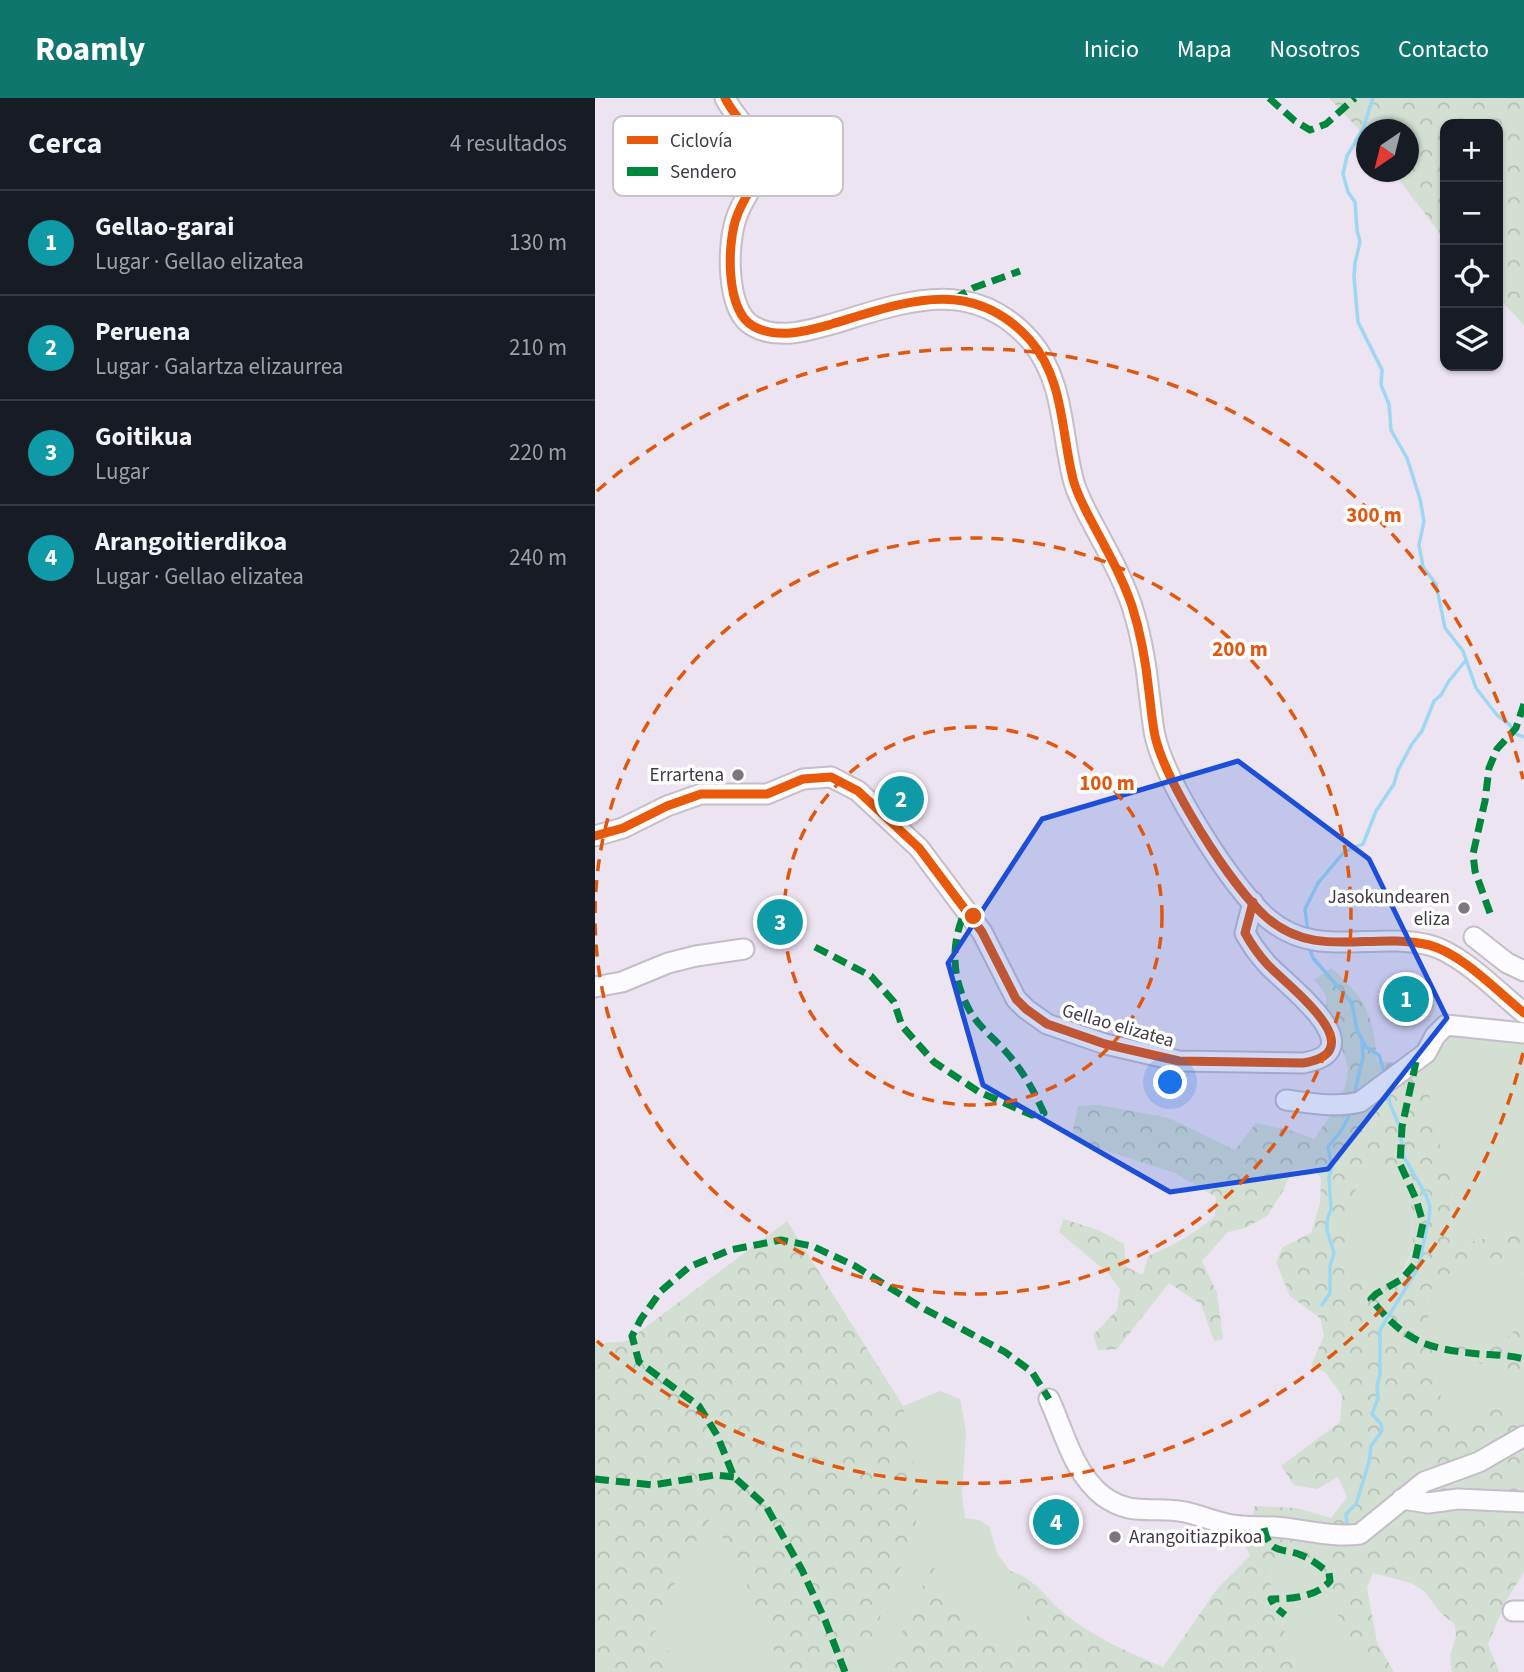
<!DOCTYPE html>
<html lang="es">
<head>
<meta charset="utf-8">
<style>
  body { margin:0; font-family:"Source Sans 3",sans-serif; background:#242831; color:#f1f3f6 }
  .controls { position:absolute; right:21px; top:21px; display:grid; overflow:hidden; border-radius:14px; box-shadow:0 2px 5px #0004 }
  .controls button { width:63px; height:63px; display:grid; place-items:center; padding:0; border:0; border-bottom:2px solid #363941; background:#171b24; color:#f1f3f6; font:35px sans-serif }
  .compass { position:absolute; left:761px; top:21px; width:63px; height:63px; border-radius:50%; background:#171b24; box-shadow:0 2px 5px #0004; rotate:215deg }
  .you { position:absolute; left:576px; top:985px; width:24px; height:24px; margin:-18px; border:5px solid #fff; border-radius:50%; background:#1a73e8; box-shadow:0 0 0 10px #1a73e833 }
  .badge { display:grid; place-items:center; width:46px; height:46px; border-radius:50%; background:#0f766e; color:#fff; font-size:23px; font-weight:700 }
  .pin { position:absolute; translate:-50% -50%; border:4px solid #fff; box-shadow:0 2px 7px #0006 }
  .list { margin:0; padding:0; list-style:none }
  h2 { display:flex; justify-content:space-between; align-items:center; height:91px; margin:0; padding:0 28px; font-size:30px }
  h2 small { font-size:23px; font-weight:400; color:#9ea1a6 }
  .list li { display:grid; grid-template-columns:46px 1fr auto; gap:21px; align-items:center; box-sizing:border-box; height:105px; padding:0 28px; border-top:2px solid #363941 }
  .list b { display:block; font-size:26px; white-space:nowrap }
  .list p { margin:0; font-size:23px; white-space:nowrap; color:#9ea1a6 }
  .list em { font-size:23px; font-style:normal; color:#9ea1a6 }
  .icon { flex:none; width:38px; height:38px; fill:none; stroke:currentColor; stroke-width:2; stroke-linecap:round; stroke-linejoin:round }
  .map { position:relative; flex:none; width:929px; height:1574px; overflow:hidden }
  header { display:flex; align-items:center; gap:42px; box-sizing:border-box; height:98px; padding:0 35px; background:#0f766e; color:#fff }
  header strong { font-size:33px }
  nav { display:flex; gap:38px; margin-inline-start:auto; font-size:24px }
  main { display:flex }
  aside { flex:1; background:#171b24 }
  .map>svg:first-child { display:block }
</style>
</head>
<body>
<header>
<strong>Roamly</strong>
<nav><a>Inicio</a><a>Mapa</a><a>Nosotros</a><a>Contacto</a></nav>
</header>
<main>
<aside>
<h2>Cerca<small>4 resultados</small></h2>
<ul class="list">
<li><span class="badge" style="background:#0f9aa8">1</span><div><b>Gellao-garai</b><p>Lugar · Gellao elizatea</p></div><em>130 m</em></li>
<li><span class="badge" style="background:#0f9aa8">2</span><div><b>Peruena</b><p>Lugar · Galartza elizaurrea</p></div><em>210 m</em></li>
<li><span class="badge" style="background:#0f9aa8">3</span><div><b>Goitikua</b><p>Lugar</p></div><em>220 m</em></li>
<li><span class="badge" style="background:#0f9aa8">4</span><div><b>Arangoitierdikoa</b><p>Lugar · Gellao elizatea</p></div><em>240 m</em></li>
</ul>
</aside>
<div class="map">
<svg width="929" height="1574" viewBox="0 0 929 1574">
  <defs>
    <pattern id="forest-crowns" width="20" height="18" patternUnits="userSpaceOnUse" patternTransform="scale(1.75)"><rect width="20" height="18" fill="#d3dfd2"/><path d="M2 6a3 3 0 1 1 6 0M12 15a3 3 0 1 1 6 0" fill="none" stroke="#b6c0b6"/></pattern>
  </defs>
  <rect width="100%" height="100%" fill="#ece4f1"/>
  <g fill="#d3dfd2">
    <path d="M843 931 929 943V1136C903 1135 880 1141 856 1150L857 1076 843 1042 844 1023 822 966Z"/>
    <polygon points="777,1075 794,1076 810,1092 817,1111 818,1151 802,1186 778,1186 750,1177 748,1167 762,1085"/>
    <polygon points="897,1160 926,1165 929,1177 929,1223 912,1240 893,1243 843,1242 834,1228 832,1195 851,1177"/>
    <polygon points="858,1253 886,1266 929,1274 929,1320 913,1308 891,1312 876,1329 858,1327 844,1294 839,1265"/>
    <polygon points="345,1293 365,1301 371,1334 367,1396 370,1420 384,1422 394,1428 402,1455 415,1473 418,1495 432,1518 410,1550 389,1544 337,1468 289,1574 263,1574 320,1434 324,1400 308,1308"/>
    <polygon points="116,1420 142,1464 188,1574 90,1574 60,1535 91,1458"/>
    <polygon points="706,1456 734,1476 743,1519 773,1574 702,1574 676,1489 675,1461"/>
  </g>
  <g fill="url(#forest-crowns)" fill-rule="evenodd">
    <polygon points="734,0 929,0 929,227 903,199 903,26 850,26 850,142 798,74 814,74 814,32 772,32 771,39"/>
    <path d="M736 870C772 901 778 916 782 963L822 966 844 1023 843 1042 857 1076 856 1149 910 1135 929 1136V1177L926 1165 897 1160 851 1177 832 1195 834 1228 843 1242 893 1243 912 1240 929 1223V1274L886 1266 858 1253 839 1265 844 1294 858 1327 876 1329 891 1312 913 1308 929 1320V1474L911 1503 893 1546 904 1574H857L855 1558 861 1538 860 1527 845 1514 829 1493 816 1485 778 1475 772 1490 782 1544 799 1574H773L743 1519 734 1476 706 1456 675 1462 676 1489 702 1574H289L337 1467 389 1544 410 1550 432 1518 418 1495 415 1473C440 1480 451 1501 471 1517 500 1540 535 1555 568 1569L622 1491 655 1458 649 1445 660 1408 702 1410 736 1420 752 1399 743 1379 722 1391 699 1387 686 1368 745 1324 747 1297 730 1274 716 1268 729 1238 725 1220 695 1198 681 1164 688 1149 716 1135 725 1105 726 1081 719 1070 697 1072 688 1093 672 1118 650 1130 633 1134 607 1163 622 1195 628 1241 619 1243 606 1206 574 1185 522 1251 503 1252 498 1237 522 1212 525 1191 513 1175 464 1134 469 1121 503 1132 529 1146 531 1169 548 1177 553 1158C579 1147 599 1136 620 1118L621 1099 580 1075 496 1048 477 1036 483 1008 504 1007 574 1020 640 1052 661 1025 698 1033 719 1041C733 1021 752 998 753 972 753 958 736 929 729 916 735 899 730 895 719 882ZM777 1075 794 1076 810 1092 817 1111 818 1151 809 1175 801 1186H778L750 1177 748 1167 762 1085Z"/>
    <polygon points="192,1123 308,1308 317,1353 324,1400 320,1434 263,1574 188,1574 142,1464 116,1420 91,1458 60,1535 90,1574 0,1574 0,1246 32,1243"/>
  </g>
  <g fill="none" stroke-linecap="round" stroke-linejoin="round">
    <g stroke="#9ed7f1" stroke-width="3.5">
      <polyline points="778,0 768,31 752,58 748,76 753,94 760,104 762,132 765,144 760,165 759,179 763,224 787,272 786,287 794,306 796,332 812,360 825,401 829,423 824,447 828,469 841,486 850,530 868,553 881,590 902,617 915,627 921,636 929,639"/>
      <polyline points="713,835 710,811 723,785 749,754 768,746 781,713 799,686 803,672 817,646 827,633 839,603 846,597 854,583 871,562"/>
      <polyline points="714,849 718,860 757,905 762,932 771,949 784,957 790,977"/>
      <polyline points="759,997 768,959 767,943"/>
      <polyline points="727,1207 735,1195 735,1168 739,1155 732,1132 732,1123 736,1111 734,1079 737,1070 733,1049 746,1033 756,1014"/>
      <polyline points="752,1427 751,1416 761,1406 774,1364 776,1348 787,1333 786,1326 777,1316 783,1300 782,1288 785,1276 785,1232 823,1170 834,1120 835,1109 831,1097 809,1059 804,1027 795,1006 793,992"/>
    </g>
    <defs>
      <g id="minor">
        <path d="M130 0C140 21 164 38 164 64 164 83 148 100 142 118 132 143 130 213 158 228 182 242 212 233 237 226 307 205 376 176 435 242 469 281 466 333 478 381 482 397 491 413 499 428 513 454 527 479 537 508 546 536 551 565 554 594 556 608 557 624 560 638 571 685 635 787 671 819 721 863 775 833 834 847 866 855 903 894 929 915"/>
        <path d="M0 738 28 730 72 708 106 696H172L208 681 236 679 263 693 324 750 387 834 421 901 431 911 452 926 510 946 584 963 708 965C782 953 691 887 672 866 663 856 656 846 650 835L658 804"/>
        <polyline points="879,839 912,865 929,873"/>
        <polyline points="0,889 27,884 73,865 101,858 149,851"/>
        <path d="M691 1002C715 1005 741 1010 765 1004L831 955 840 938 851 927 929 935"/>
        <path d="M454 1301C469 1333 478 1375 508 1398 538 1420 559 1407 590 1414 604 1417 618 1423 632 1426 651 1430 661 1428 679 1429 708 1431 737 1440 765 1436L829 1384 884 1364 929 1338"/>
        <polyline points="807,1401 833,1405 863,1401 929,1404"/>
        <polyline points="918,1513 929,1513"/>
      </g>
    </defs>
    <use href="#minor" stroke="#c4bec8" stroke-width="23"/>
    <use href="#minor" stroke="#fcfbfd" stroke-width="19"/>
    <g stroke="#00873e" stroke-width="7" stroke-dasharray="14 7" stroke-linecap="butt">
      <polyline points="674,0 700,23 715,32 731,26 760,0"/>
      <polyline points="359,201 378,190 425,173"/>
      <polyline points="895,815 880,773 878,756 890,703 894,670 902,651 921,630 929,606"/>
      <path d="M220 849 276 878 299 904 307 928 339 964 384 994 437 1017 449 1015C439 993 428 973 412 955 401 942 385 930 376 915 356 881 355 846 371 811"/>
      <path d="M821 964 807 1029 805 1066 821 1101 828 1125 819 1167 807 1181 781 1196 776 1201C810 1244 832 1251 885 1256 900 1257 915 1257 929 1261"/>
      <polyline points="0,1381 58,1387 120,1377 139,1379"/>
      <path d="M669 1430C675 1458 687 1449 706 1457 716 1461 725 1468 734 1475L735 1483C722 1499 696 1501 676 1501L680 1509 690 1517"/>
      <polyline points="250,1574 230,1522 207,1472 171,1408 139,1379 122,1337 104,1308 44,1264 37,1238 46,1221 66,1193 94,1169 135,1152 186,1142 217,1148 260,1168 324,1208 410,1254 437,1274 454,1301"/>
    </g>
    <defs>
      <g id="cycleway">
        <path d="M130 0C140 21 164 38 164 64 164 83 148 100 142 118 132 143 130 213 158 228 182 242 212 233 237 226 307 205 376 176 435 242 469 281 466 333 478 381 482 397 491 413 499 428 513 454 527 479 537 508 546 536 551 565 554 594 556 608 557 624 560 638 571 685 635 787 671 819 721 863 775 833 834 847 866 855 903 894 929 915"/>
        <path d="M0 738 28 730 72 708 106 696H172L208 681 236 679 263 693 324 750 387 834 421 901 431 911 452 926 510 946 584 963 708 965C782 953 691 887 672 866 663 856 656 846 650 835L658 804"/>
      </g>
    </defs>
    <use href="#cycleway" stroke="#fff" stroke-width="13"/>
    <use href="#cycleway" stroke="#e8590c" stroke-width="9"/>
  </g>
  <path fill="#1d4ed8" fill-opacity="0.2" stroke="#1d4ed8" stroke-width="5" stroke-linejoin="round" d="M643 663 774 761 852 920 733 1071 575 1094 388 987 353 865 447 721Z"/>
  <g fill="none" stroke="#e0570f" stroke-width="3.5" stroke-dasharray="12 9">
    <circle cx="378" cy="818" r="189"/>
    <path d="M0 815A378 378 0 1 1 0 821"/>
    <path d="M928 955A567 567 0 0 1 2 1243M2 393A567 567 0 0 1 928 681"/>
  </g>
  <g fill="#7c7681" stroke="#fff" stroke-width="2.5">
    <circle cx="143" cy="677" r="7"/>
    <circle cx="869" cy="810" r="7"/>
    <circle cx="520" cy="1439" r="7"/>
  </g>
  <g text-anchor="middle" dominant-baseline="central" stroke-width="7" stroke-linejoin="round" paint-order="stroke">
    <g font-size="19" fill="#403a44" stroke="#fff" text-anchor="end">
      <text x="129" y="677">Errartena</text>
      <text x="855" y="799">Jasokundearen<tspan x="855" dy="22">eliza</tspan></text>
      <text x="534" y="1439" text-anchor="start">Arangoitiazpikoa</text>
    </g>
    <g font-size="19" fill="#403a44" stroke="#fff">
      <text transform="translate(523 928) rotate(16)">Gellao elizatea</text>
    </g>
  </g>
  <rect x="18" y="18" width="230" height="80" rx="10" fill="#fff" stroke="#c6c4c7" stroke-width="2"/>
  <rect x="32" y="38" width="31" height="8" fill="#e8590c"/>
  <rect x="32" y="69" width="31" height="9" fill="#00873e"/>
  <g font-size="19" fill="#403a44">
    <text x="75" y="49">Ciclovía</text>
    <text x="75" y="80">Sendero</text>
  </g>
  <circle cx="378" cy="818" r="10" fill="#e0570f" stroke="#fff" stroke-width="3.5"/>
  <g font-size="21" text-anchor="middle" font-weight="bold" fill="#e0570f" stroke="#fff" stroke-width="7" stroke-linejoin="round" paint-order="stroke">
    <text x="779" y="424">300 m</text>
    <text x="645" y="558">200 m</text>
    <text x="512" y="692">100 m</text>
  </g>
</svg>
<div class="controls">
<button>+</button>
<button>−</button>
<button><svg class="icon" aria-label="locate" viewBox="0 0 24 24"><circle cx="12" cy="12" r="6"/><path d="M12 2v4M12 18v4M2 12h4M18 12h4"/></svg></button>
<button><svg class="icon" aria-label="layers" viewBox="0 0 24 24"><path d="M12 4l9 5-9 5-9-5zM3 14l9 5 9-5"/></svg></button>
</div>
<svg class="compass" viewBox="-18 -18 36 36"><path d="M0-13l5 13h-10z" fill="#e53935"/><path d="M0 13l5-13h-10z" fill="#9ea1a6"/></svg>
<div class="you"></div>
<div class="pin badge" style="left:811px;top:901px;background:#0f9aa8">1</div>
<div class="pin badge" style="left:306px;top:701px;background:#0f9aa8">2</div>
<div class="pin badge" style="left:185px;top:824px;background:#0f9aa8">3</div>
<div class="pin badge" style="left:461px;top:1424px;background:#0f9aa8">4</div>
</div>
</main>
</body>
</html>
